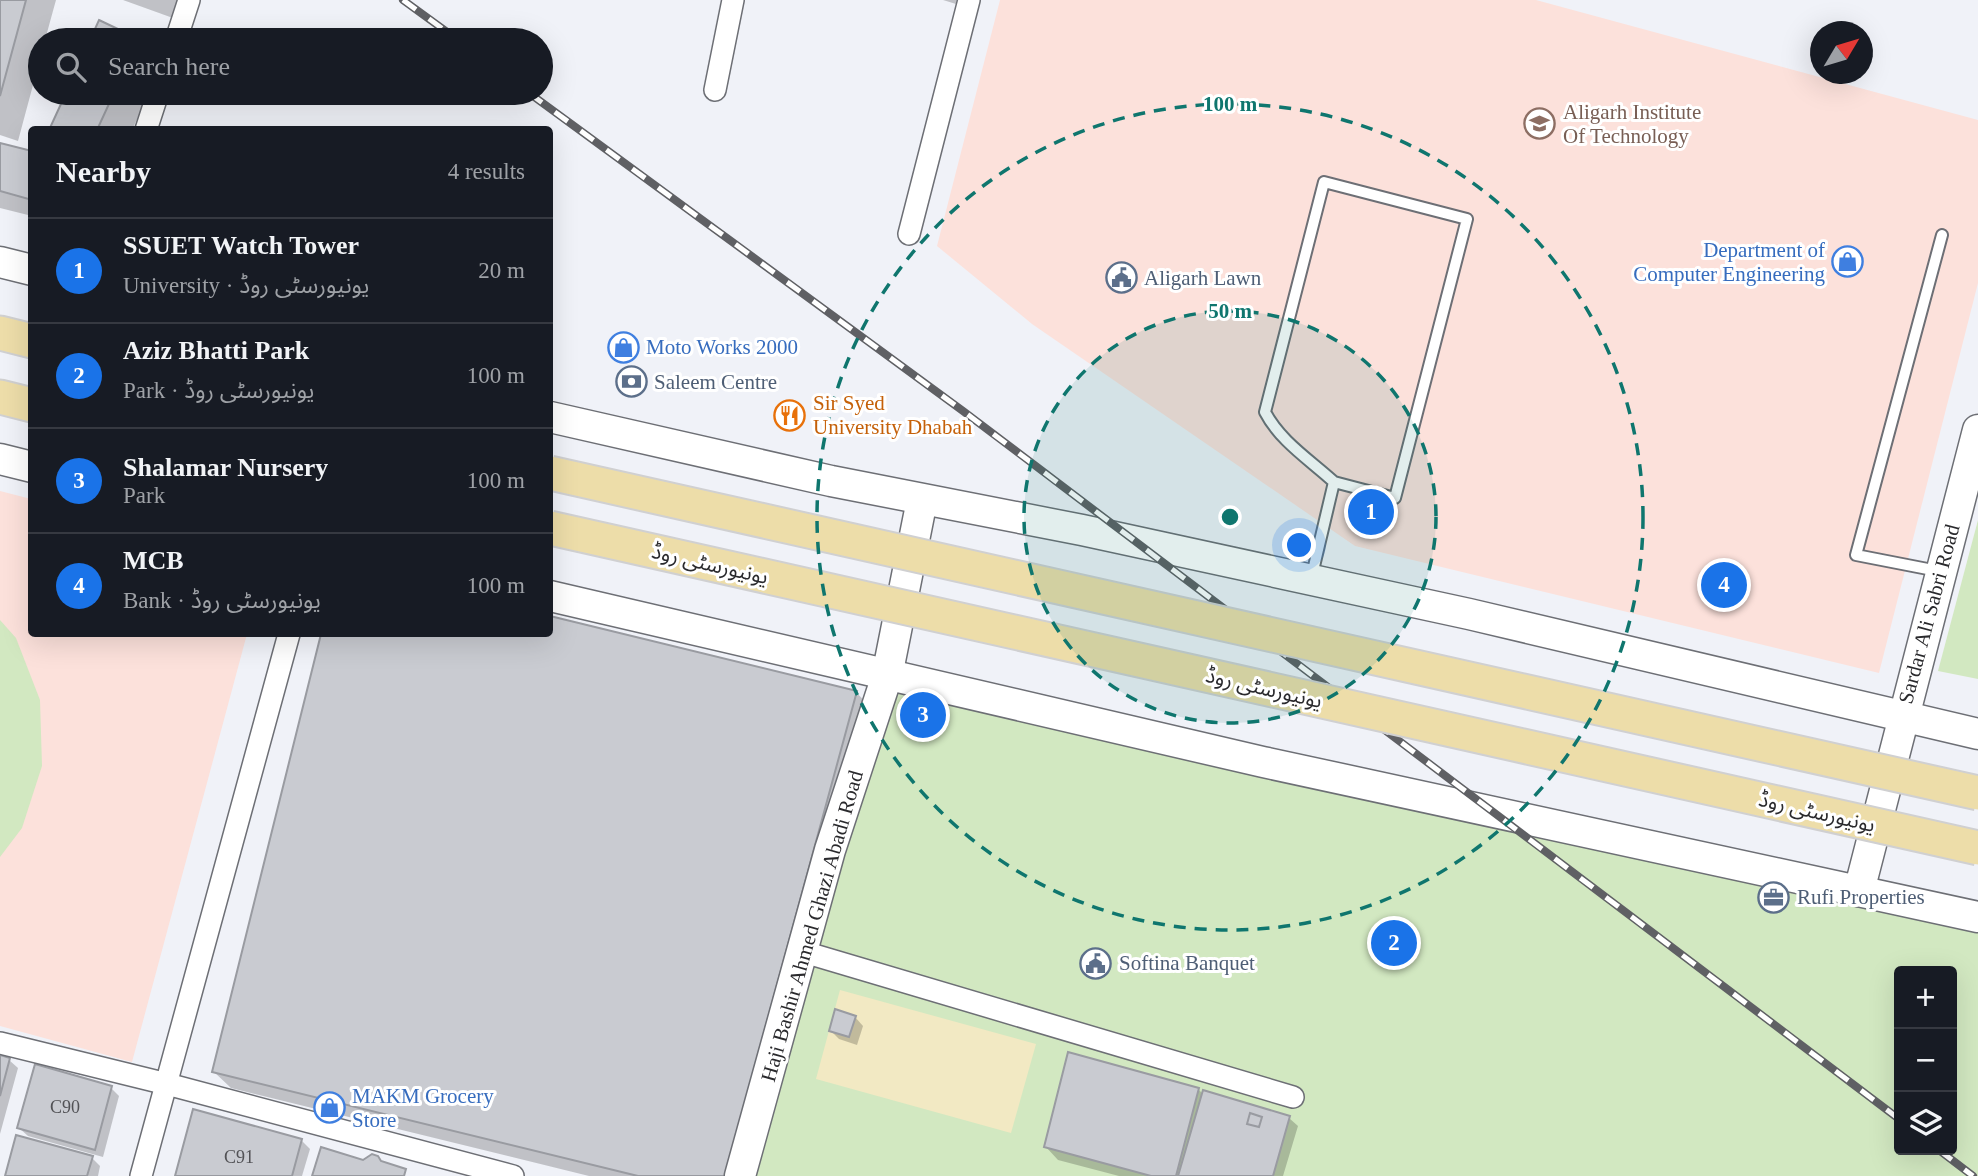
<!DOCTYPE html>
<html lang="en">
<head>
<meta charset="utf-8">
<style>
  body { margin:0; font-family:"Times New Roman","Noto Sans Arabic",serif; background:#242831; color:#f1f3f6 }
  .controls { position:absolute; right:21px; bottom:21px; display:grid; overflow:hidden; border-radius:7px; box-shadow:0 7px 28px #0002 }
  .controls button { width:63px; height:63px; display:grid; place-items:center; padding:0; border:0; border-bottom:2px solid #363941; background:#171b24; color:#f1f3f6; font:35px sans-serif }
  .compass { position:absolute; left:1810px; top:21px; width:63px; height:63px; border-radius:50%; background:#171b24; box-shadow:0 7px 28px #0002; rotate:52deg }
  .you { position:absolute; left:1300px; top:546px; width:24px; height:24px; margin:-18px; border:5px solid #fff; border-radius:50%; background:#1a73e8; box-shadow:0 0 0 10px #1a73e833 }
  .badge { display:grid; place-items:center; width:46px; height:46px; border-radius:50%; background:#1a73e8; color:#fff; font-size:23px; font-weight:700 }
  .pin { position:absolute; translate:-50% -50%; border:4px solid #fff; box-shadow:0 2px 7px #0006 }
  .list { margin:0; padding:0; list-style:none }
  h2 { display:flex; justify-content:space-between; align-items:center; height:91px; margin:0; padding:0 28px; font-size:30px }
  h2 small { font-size:23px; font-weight:400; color:#9ea1a6 }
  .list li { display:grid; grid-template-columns:46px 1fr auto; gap:21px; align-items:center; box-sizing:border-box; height:105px; padding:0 28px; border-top:2px solid #363941 }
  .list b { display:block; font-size:26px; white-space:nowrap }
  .list p { margin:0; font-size:23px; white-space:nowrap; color:#9ea1a6 }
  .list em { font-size:23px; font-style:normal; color:#9ea1a6 }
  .icon { flex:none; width:38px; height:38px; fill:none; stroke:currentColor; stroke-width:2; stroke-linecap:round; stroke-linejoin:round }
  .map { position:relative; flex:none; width:1978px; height:1176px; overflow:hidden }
  .search { position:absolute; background:#171b24; box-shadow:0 7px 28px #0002; left:28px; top:28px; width:525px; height:77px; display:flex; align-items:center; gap:18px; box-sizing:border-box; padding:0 24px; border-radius:38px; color:#9ea1a6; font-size:26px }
  .panel { position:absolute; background:#171b24; box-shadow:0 7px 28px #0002; left:28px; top:126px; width:525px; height:511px; border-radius:7px }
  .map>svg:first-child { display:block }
</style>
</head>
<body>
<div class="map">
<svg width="1978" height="1176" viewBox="0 0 1978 1176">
  <rect width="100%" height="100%" fill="#f0f2f8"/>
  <g fill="#fce1db">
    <polygon points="1000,0 1536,0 1978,120 1978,283 1879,673 1355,546 1032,324 937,246"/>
    <polygon points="0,491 31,499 32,634 247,634 132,1062 0,1026"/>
  </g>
  <g fill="#d2e8c1" fill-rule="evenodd">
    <polygon points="1978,520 1978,679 1938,671"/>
    <polygon points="0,620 16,638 40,700 42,766 22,828 0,857"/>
    <path d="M883 676 1978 916V1176H745ZM1899 971H1952V1150H1899Z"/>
  </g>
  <polygon fill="#f2e9c3" points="840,990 1036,1044 1011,1133 816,1079"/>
  <g fill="#0003">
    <polygon points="0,0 56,0 45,40 40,40 40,59 18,141 0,135"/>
    <polygon points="123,0 191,0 184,22"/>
    <polygon points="943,0 957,0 956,4"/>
    <polygon points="68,93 149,93 132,130 51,130"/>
    <polygon points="0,144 32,153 32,216 0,208"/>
    <polygon points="550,617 856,692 873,710 746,1176 589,1176 231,1088 213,1071 323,634 550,634"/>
    <polygon points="855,1017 863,1026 857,1045 839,1039 831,1031"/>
    <polygon points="0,1057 9,1060 18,1068 0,1134"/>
    <polygon points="111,1088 119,1096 103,1157 28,1136 19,1128"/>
    <polygon points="1198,1089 1204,1095 1289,1118 1298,1126 1283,1176 1119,1176 1058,1160 1046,1147"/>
    <polygon points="301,1140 310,1149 302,1176 177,1176"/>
    <polygon points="92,1158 100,1166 98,1176 7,1176"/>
  </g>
  <g fill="#c9cbd1" stroke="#999ba1" stroke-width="2">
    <polygon points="0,0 26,0 0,96"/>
    <polygon points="99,20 139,39 138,40 90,40"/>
    <polygon points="66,93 114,93 97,130 49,130"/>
    <polygon points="0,143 32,151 32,200 0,191"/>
    <polygon points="550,616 857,691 725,1176 638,1176 212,1072 321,634 550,634"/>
    <polygon points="835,1009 856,1016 849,1037 829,1031"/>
    <polygon points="1068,1052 1199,1088 1176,1176 1151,1176 1044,1147"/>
    <polygon points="0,1055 10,1058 0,1096"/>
    <polygon points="35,1064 112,1086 95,1150 17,1128"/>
    <polygon points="1203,1090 1290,1116 1273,1176 1178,1176"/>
    <polygon points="193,1109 302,1139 292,1176 175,1176"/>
    <polygon points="1250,1113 1262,1117 1259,1127 1247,1124"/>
    <polygon points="16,1135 93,1156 87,1176 5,1176"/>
    <polygon points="321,1147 363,1160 372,1154 378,1156 381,1161 406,1169 404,1176 312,1176"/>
  </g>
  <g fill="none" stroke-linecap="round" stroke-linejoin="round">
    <defs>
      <g id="lane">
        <polyline points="1938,571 1856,555 1942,235"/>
        <path d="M1311 579 1334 482C1310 460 1280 441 1265 412L1324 182 1467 219 1395 498 1334 482"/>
      </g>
      <g id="street">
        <polyline points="176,40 189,0"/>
        <polyline points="715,90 733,0"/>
        <polyline points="146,130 158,93"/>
        <polyline points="909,234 969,0"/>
        <polyline points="804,952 1293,1097"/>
        <polyline points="0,1043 167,1084 513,1176"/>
        <polyline points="141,1176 289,634"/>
      </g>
      <g id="secondary">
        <polyline points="0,262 32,270"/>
        <polyline points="550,417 831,481 1082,530 1469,614 1978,734"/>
        <polyline points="0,459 32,467"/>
        <polyline points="550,596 1263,762 1978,917"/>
        <polyline points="1859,891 1978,430"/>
        <polyline points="740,1176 830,850 887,676 922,500"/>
      </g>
      <g id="primary">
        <polyline points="0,333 32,341"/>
        <polyline points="0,397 32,405"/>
      </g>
    </defs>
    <use href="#lane" stroke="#6d6f75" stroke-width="14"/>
    <use href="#street" stroke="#6d6f75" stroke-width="24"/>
    <use href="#secondary" stroke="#6d6f75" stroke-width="33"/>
    <use href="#primary" stroke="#d0d0d1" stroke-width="37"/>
    <use href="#lane" stroke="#fff" stroke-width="10"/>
    <use href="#street" stroke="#fff" stroke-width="21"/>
    <use href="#secondary" stroke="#fff" stroke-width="30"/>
    <use href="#primary" stroke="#eddda9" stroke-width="33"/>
    <defs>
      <g id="rail">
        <polyline points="403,0 458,40"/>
        <polyline points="529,93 963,411 1899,1119"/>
        <polyline points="1939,1150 1973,1176"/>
      </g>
    </defs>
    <use href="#rail" stroke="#5f6064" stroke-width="8"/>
    <use href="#rail" stroke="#fff" stroke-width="5" stroke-dasharray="16" stroke-linecap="butt"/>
    <defs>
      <g id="primary-bridge">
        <polyline points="550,473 1978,793"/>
        <polyline points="550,528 1978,848"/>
      </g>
    </defs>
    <use href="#primary-bridge" stroke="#d0d0d1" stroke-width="37" stroke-linecap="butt"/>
    <use href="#primary-bridge" stroke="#eddda9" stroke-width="33"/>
  </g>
  <circle cx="1230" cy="517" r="206" fill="#0f766e" fill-opacity=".12"/>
  <g fill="none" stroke="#0f766e" stroke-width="3.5" stroke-dasharray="12 9">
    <circle cx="1230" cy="517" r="206"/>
    <circle cx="1230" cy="517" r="413"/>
  </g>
  <defs>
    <symbol id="university-ring" viewBox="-11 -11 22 22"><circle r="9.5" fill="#fff" stroke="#8d6e63" stroke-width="1.5"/><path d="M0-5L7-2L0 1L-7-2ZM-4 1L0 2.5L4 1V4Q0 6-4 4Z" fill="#8d6e63"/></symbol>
    <symbol id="shop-ring" viewBox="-11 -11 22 22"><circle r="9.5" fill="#fff" stroke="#3f7fe0" stroke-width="1.5"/><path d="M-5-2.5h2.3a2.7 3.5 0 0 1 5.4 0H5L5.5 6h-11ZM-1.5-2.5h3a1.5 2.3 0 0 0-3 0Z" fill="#3f7fe0"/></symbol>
    <symbol id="civic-ring" viewBox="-11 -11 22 22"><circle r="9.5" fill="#fff" stroke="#5c6f8a" stroke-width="1.5"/><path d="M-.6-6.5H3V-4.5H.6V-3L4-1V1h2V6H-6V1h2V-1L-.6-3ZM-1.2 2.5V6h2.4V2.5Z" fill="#5c6f8a"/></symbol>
    <symbol id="bank-ring" viewBox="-11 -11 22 22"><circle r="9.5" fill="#fff" stroke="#5c6f8a" stroke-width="1.5"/><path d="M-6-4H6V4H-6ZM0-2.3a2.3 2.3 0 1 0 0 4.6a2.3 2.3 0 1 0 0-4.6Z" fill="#5c6f8a"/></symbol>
    <symbol id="restaurant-ring" viewBox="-11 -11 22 22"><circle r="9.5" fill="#fff" stroke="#e8710a" stroke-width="1.5"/><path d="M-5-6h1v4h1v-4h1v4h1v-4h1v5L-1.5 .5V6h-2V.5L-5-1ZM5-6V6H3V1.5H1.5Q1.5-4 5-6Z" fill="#e8710a"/></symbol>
    <symbol id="office-ring" viewBox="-11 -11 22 22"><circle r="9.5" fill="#fff" stroke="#5c6f8a" stroke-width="1.5"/><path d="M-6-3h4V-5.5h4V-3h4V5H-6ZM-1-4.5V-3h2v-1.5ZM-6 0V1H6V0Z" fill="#5c6f8a"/></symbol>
  </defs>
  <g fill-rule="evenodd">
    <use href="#university-ring" x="1522" y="106" width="35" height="35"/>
    <use href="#shop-ring" x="1830" y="244" width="35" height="35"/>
    <use href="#civic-ring" x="1104" y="260" width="35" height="35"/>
    <use href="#shop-ring" x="606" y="330" width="35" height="35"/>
    <use href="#bank-ring" x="614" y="364" width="35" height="35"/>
    <use href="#restaurant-ring" x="772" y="398" width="35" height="35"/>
    <use href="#office-ring" x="1756" y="880" width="35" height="35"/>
    <use href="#civic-ring" x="1078" y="946" width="35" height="35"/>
    <use href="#shop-ring" x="312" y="1090" width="35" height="35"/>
  </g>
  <g text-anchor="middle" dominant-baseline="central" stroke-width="6" stroke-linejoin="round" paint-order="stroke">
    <g font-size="18" fill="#525256">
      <text x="65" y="1107">C90</text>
      <text x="239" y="1157">C91</text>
    </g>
    <g font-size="21" fill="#785e54" stroke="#fff" text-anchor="start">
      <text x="1563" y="112">Aligarh Institute<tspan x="1563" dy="24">Of Technology</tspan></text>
    </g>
    <g font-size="21" fill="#366cbe" stroke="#fff" text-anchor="start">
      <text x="1825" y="250" text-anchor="end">Department of<tspan x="1825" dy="24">Computer Engineering</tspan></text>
      <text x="646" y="347">Moto Works 2000</text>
      <text x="352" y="1096">MAKM Grocery<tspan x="352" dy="24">Store</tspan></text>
    </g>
    <g font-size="21" fill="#4e5e75" stroke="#fff" text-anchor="start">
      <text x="1144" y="278">Aligarh Lawn</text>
      <text x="654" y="382">Saleem Centre</text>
      <text x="1797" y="897">Rufi Properties</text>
      <text x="1119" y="963">Softina Banquet</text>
    </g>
    <g font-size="21" fill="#c56008" stroke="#fff" text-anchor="start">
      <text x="813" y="403">Sir Syed<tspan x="813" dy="24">University Dhabah</tspan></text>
    </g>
    <g font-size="21" fill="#2a2a2d" stroke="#fff">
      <text transform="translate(710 564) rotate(13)">یونیورسٹی روڈ</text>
      <text transform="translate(1929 614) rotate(-75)">Sardar Ali Sabri Road</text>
      <text transform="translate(1264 688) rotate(13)">یونیورسٹی روڈ</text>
      <text transform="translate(1817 812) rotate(13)">یونیورسٹی روڈ</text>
      <text transform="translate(812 926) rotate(-74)">Haji Bashir Ahmed Ghazi Abadi Road</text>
    </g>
  </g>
  <circle cx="1230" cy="517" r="10" fill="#0f766e" stroke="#fff" stroke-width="3.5"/>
  <g font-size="21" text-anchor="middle" font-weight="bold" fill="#0f766e" stroke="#fff" stroke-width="6" stroke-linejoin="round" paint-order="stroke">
    <text x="1230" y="111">100 m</text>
    <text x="1230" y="318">50 m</text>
  </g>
</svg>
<div class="controls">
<button>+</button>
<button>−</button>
<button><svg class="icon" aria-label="layers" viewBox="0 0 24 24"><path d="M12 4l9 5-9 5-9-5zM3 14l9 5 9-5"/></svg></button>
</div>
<svg class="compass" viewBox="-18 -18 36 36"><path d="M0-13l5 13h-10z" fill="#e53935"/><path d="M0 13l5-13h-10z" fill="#9ea1a6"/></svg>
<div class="you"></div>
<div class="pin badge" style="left:1371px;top:512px">1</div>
<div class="pin badge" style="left:1394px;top:943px">2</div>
<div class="pin badge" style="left:923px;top:715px">3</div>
<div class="pin badge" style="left:1724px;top:585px">4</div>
<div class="search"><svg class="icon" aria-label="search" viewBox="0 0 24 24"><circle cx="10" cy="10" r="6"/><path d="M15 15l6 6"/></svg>Search here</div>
<section class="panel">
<h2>Nearby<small>4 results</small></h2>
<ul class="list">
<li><span class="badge">1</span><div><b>SSUET Watch Tower</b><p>University · یونیورسٹی روڈ</p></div><em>20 m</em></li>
<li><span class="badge">2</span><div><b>Aziz Bhatti Park</b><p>Park · یونیورسٹی روڈ</p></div><em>100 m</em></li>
<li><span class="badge">3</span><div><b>Shalamar Nursery</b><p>Park</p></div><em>100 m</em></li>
<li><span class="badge">4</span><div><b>MCB</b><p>Bank · یونیورسٹی روڈ</p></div><em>100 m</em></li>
</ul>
</section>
</div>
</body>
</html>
